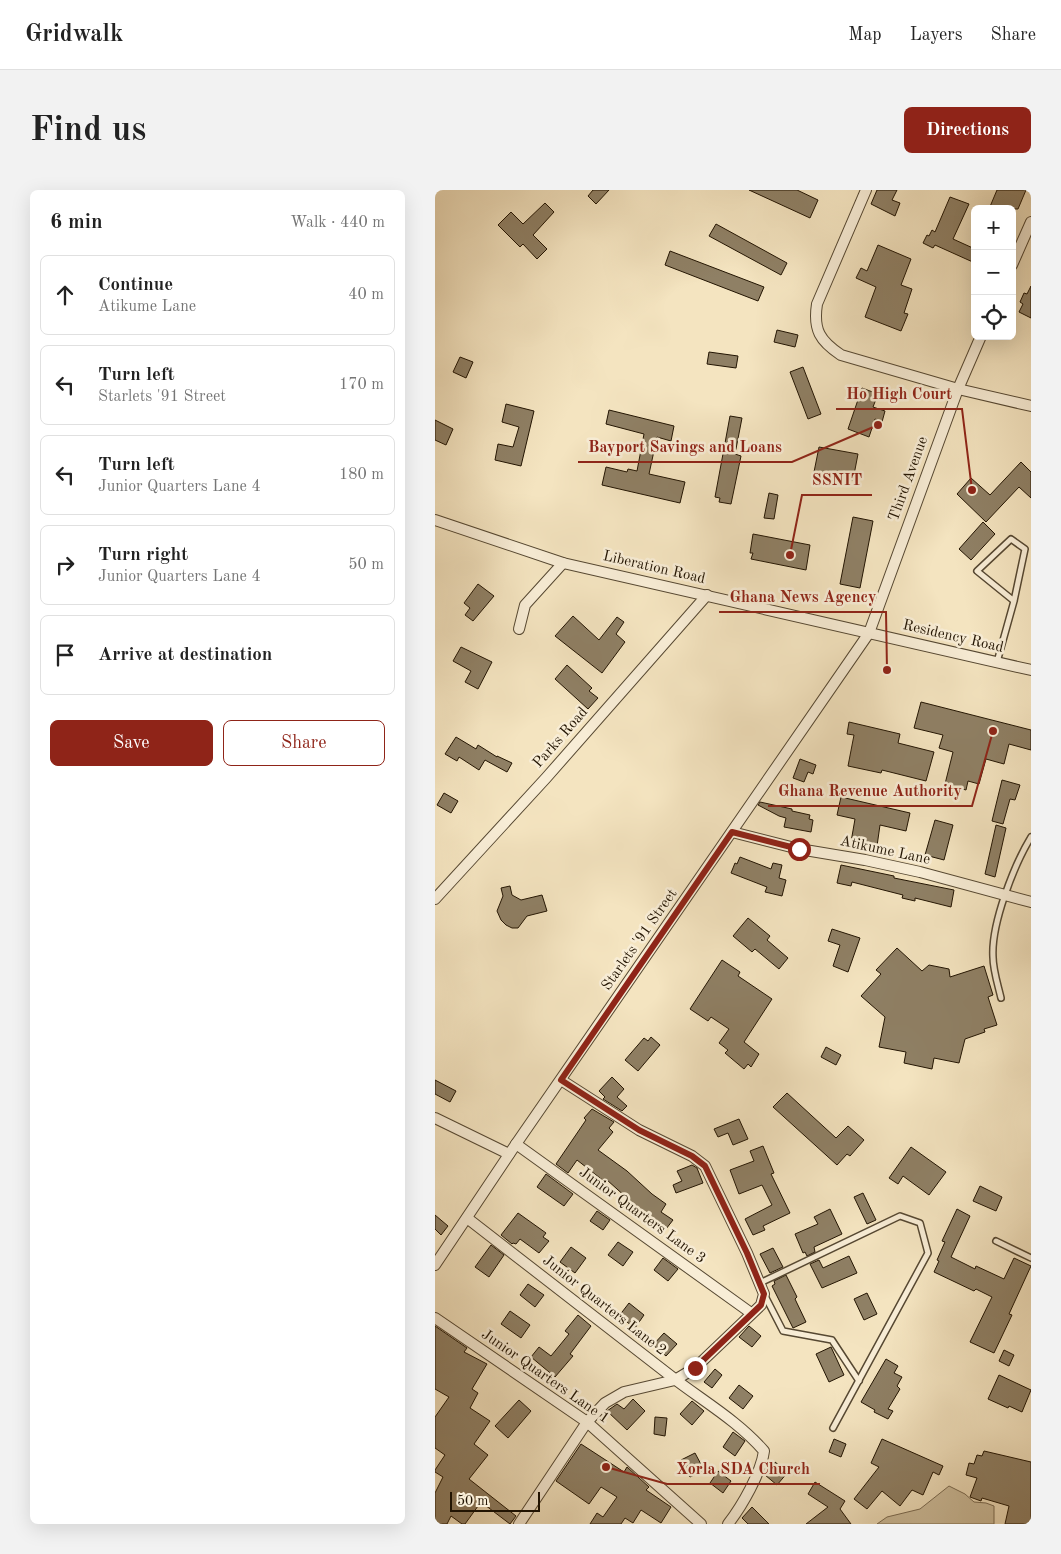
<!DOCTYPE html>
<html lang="en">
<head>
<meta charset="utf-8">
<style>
  body { margin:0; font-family:"Old Standard TT",serif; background:#f2f2f2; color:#222 }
  .controls { position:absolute; right:15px; top:15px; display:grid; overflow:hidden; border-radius:8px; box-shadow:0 5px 20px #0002 }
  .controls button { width:45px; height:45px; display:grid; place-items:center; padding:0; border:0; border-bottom:1px solid #e0e0e0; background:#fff; color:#222; font:25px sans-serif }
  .scale { position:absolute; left:15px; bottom:12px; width:90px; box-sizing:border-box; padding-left:5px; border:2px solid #221402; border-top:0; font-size:14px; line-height:18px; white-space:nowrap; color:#221402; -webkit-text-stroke:4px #f8edd6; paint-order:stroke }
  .stop { position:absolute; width:15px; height:15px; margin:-11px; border:4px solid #8f2418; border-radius:50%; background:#fff }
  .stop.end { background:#8f2418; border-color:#fff; box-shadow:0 1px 5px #0008 }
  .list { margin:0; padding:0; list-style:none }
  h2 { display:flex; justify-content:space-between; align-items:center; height:65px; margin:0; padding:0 20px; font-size:21px }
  h2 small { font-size:16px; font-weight:400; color:#767676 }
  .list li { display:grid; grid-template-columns:32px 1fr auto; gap:15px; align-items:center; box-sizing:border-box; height:80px; margin:0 10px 10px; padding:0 10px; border:1px solid #e0e0e0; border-radius:8px }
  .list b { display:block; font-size:19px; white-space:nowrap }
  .list p { margin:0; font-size:16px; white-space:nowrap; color:#767676 }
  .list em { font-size:16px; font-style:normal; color:#767676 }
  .actions { display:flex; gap:10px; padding:15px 20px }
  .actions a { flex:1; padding:11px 0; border:1px solid #8f2418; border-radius:8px; text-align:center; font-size:18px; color:#8f2418 }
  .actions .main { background:#8f2418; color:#fff }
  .icon { flex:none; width:28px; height:28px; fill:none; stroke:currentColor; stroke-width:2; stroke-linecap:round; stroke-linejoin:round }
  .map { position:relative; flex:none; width:596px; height:1334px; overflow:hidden; border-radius:8px }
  header { display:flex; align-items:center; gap:30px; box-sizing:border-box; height:70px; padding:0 25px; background:#fff; border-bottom:1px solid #e0e0e0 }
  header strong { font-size:24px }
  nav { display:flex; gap:28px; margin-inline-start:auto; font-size:18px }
  .intro { display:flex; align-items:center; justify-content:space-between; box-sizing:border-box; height:120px; padding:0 30px }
  h1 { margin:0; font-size:35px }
  .button { padding:12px 22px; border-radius:8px; background:#8f2418; color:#fff; font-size:18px; font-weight:700 }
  main { display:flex; gap:30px; padding:0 30px }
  aside { flex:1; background:#fff; border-radius:8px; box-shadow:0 5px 20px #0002 }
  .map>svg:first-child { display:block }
</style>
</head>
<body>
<header>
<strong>Gridwalk</strong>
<nav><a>Map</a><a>Layers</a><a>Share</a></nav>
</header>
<div class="intro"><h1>Find us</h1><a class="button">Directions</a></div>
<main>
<aside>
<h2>6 min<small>Walk · 440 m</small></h2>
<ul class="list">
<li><svg class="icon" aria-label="ahead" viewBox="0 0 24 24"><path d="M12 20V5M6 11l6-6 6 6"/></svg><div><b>Continue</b><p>Atikume Lane</p></div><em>40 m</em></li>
<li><svg class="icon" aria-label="left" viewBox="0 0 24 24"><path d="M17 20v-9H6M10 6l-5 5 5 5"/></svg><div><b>Turn left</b><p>Starlets '91 Street</p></div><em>170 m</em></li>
<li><svg class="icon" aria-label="left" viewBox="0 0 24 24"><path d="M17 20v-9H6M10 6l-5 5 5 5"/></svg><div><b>Turn left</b><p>Junior Quarters Lane 4</p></div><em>180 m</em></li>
<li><svg class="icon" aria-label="right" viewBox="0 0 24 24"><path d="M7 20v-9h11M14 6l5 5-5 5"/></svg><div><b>Turn right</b><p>Junior Quarters Lane 4</p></div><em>50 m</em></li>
<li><svg class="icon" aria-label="arrive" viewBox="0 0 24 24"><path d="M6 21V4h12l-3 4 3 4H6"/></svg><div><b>Arrive at destination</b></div></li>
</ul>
<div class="actions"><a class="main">Save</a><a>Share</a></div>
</aside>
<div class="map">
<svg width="596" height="1334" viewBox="0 0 596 1334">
  <rect width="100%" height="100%" fill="#f4e4c0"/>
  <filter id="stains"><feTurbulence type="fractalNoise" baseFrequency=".004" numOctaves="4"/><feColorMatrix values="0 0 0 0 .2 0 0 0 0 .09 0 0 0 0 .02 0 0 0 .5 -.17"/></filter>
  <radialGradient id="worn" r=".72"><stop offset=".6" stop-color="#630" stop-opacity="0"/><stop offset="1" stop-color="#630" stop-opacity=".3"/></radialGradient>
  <polygon fill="#d0c1a0" stroke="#796a51" points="514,1296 530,1304 539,1312 551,1313 559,1316 559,1334 442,1334 452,1327 485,1319"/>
  <g fill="#8f8065" stroke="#221402">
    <polygon points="158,0 174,0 161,14 153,6"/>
    <polygon points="314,0 362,0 383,10 375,28"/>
    <polygon points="442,0 462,0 457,10 465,13 460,26 436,14"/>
    <polygon points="562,0 591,0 583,19 554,19"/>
    <polygon points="515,7 534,14 518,49 540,59 540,73 500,55 498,58 488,53 492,45 494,46 497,40 500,42"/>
    <polygon points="110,13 119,22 98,45 112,59 102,69 88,54 85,57 63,35 76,22 88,34"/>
    <polygon points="281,34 352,73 346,85 274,46"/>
    <polygon points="443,55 476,69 466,95 477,99 469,123 473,124 466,141 430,127 441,97 421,88 426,78 432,81"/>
    <polygon points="235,61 329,97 323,111 230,75"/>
    <polygon points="596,96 596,128 584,122 588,114 585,112 589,103 592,104"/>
    <polygon points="342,140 363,145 360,157 339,152"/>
    <polygon points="274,162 303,166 301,178 272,174"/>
    <polygon points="25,167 38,172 31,188 18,182"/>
    <polygon points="368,177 386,224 373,229 355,182"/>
    <polygon points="427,198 443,204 438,217 450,221 447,232 440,229 434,247 413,239"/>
    <polygon points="71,214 99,221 86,276 60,270 63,254 78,257 84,237 67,232"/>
    <polygon points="174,220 239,236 236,251 222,247 214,284 250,292 245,313 167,295 171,277 192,282 193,279 202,281 209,244 171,234"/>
    <polygon points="295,226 307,228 300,264 306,266 296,314 284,312 285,308 280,307"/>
    <polygon points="0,230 18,239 11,255 0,250"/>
    <polygon points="384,257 423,264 418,290 379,282"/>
    <polygon points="586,272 596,282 596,308 584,297 551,332 522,304 536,288 555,305"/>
    <polygon points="334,303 343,305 339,329 329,328"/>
    <polygon points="418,327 438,331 425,398 405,394"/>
    <polygon points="548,332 560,344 536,370 524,359"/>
    <polygon points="318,344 375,355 371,380 316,369 318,363 315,363"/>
    <polygon points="43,394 59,406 38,431 30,425 35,418 29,413"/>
    <polygon points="138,426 164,450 182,427 189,432 181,444 190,452 167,483 120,446"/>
    <polygon points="26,457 57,472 43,499 30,492 36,481 18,471"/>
    <polygon points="132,475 157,498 154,501 163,508 153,519 120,489"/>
    <polygon points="486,512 596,540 596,560 574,554 569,574 551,569 544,594 533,591 531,600 510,594 518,562 504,558 508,545 479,538"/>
    <polygon points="414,532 465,544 463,553 499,562 491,591 447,580 446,583 413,576 419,545 412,544"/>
    <polygon points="21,547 41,559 43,555 62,567 62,566 77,573 72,582 50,570 44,580 24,567 22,571 10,564"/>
    <polygon points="365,569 381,575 378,584 373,582 369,592 358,588"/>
    <polygon points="567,590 585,595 580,610 575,609 568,634 557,631"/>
    <polygon points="9,603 23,611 16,623 2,615"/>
    <polygon points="406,607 475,623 471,641 445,635 442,656 416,652 420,629 402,625"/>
    <polygon points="325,612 357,619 357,621 375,625 374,629 378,630 376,642 349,637 351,628 344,626 323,615"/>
    <polygon points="500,630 518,635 509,670 490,665"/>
    <polygon points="561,635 571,638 560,687 550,684"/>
    <polygon points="305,667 336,679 338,673 347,675 344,688 351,690 347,706 330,702 332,697 296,683 300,673 302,674"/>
    <polygon points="406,675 459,686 459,688 519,700 516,717 480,708 480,711 467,708 468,705 417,692 416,696 402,693"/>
    <polygon points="75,696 77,705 86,710 107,705 112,721 92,726 83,738 77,738 71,735 66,730 62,721 68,706 66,698"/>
    <polygon points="313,728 335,746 332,750 353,768 344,779 320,759 317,762 298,746"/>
    <polygon points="397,739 425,748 413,782 398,776 405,755 393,751"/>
    <polygon points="462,758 487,781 494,775 514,779 515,787 549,776 558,805 553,807 562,835 549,839 550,842 530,849 524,873 499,868 497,879 469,873 471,862 444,857 450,827 426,806 446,784 441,780"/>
    <polygon points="287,770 305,782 303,786 337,809 309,852 324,864 316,877 313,874 309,879 290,863 293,860 284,853 294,839 276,827 273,831 255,819"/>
    <polygon points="216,847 225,855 203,881 190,870 209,848 213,851"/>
    <polygon points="391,857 406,865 401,875 386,867"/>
    <polygon points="177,887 189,899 182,907 192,916 187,921 168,909 170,907 164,901"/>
    <polygon points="0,890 21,901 15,912 0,904"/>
    <polygon points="352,903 401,948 413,936 429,950 415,966 412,964 402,975 338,917"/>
    <polygon points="157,919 179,932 174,938 178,942 163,960 192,981 217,1004 231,1014 226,1022 238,1030 231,1039 202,1017 172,990 170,992 142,970 133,983 121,974 151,930 149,928"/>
    <polygon points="304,929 313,949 298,955 293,943 283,947 279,939"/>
    <polygon points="328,956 339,983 336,984 355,1023 328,1036 330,1040 318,1045 310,1029 337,1015 327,995 304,1004 295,980 319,971 315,961"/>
    <polygon points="476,957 511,982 494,1005 468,986 463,994 454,988"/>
    <polygon points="257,975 262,978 268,993 241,1003 238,995 247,991 242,981"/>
    <polygon points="111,984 138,1004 129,1016 102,997"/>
    <polygon points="545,996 567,1007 561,1021 538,1011"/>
    <polygon points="428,1003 441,1030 432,1034 419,1007"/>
    <polygon points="395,1019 407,1044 379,1057 380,1062 372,1066 370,1062 368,1063 360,1044 383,1034 379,1027"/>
    <polygon points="522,1019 535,1026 516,1067 540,1079 541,1076 569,1089 579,1068 596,1076 574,1124 577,1125 559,1163 535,1152 557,1107 541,1099 539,1101 499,1082 504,1071 502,1070 510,1052 507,1051"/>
    <polygon points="162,1021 175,1030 168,1040 155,1031"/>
    <polygon points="83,1023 111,1043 108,1047 114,1051 104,1063 85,1049 81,1054 78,1053 77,1054 66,1045"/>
    <polygon points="0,1025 13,1036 6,1045 0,1039"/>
    <polygon points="183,1052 198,1062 188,1076 173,1065"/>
    <polygon points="56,1055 69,1065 54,1087 40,1077"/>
    <polygon points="136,1057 151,1068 140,1083 125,1072"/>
    <polygon points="338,1058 348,1077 335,1083 325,1064"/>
    <polygon points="414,1066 422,1083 387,1098 375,1074 384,1070 388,1078"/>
    <polygon points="228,1068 243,1079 233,1091 219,1080"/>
    <polygon points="351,1085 362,1107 360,1109 371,1132 358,1138 337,1096 340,1094 339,1091"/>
    <polygon points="93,1094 109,1105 100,1117 85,1105"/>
    <polygon points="432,1103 442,1124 429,1130 419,1109"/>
    <polygon points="194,1113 209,1125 200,1138 184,1126"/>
    <polygon points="75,1121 95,1135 86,1148 66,1134"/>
    <polygon points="143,1125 156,1136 135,1164 138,1166 120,1187 96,1167 104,1157 116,1166 134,1144 130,1141"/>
    <polygon points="0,1136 32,1158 29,1162 52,1174 37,1199 43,1203 35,1218 55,1231 39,1254 53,1265 34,1289 81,1326 75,1334 46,1312 30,1334 27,1334 16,1326 12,1334 0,1334 0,1303 8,1287 0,1282 0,1280 10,1265 0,1258 0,1227 14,1207 0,1199"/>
    <polygon points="314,1136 326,1146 317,1157 304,1147"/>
    <polygon points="229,1143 242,1154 231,1166 218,1155"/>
    <polygon points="396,1157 409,1185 394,1192 381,1164"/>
    <polygon points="569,1160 579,1165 574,1176 564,1171"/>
    <polygon points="451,1169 463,1176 459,1183 467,1187 462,1196 465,1199 453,1219 458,1221 453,1229 439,1222 440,1220 426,1212"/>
    <polygon points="280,1179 287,1185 277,1198 269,1192"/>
    <polygon points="564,1185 596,1200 587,1222 574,1216 573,1218 553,1209"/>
    <polygon points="304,1195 318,1206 308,1219 294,1208"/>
    <polygon points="198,1209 210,1221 192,1240 172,1221 182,1214 189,1219"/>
    <polygon points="84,1210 96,1221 73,1248 60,1236"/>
    <polygon points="257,1211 269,1221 257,1235 245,1224"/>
    <polygon points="220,1227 232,1228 230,1246 219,1244"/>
    <polygon points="298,1242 310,1251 300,1266 288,1257"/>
    <polygon points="399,1249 411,1254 406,1267 394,1262"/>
    <polygon points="447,1249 508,1276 504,1285 498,1282 488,1305 477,1300 465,1316 447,1301 432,1319 419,1309 444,1277 436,1273"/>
    <polygon points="146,1254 189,1282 192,1277 214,1297 211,1300 236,1317 226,1333 206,1320 198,1333 190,1328 186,1334 155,1334 162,1323 168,1327 182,1307 166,1297 154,1314 121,1291"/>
    <polygon points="549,1261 596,1272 596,1334 570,1334 574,1316 547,1308 546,1311 535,1307 542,1288 531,1285 534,1273 539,1274 542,1265 547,1266"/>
    <polygon points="260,1263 269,1280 255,1287 246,1270"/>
    <polygon points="340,1272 353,1282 342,1295 330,1285"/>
    <polygon points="283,1281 296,1291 288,1303 275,1293"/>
    <polygon points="380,1292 410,1311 405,1319 416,1334 371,1334 393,1317 373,1304"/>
    <polygon points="317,1317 334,1334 313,1334 307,1328"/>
  </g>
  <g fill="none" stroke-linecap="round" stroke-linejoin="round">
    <defs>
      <g id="lane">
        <polyline points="562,472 579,411 590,359 576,349 542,381 579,411"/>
        <path d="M566 808C563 795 558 780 558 767 556 734 579 675 596 647"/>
        <polyline points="561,1051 596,1068"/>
        <polyline points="325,1093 465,1026 485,1033 493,1063 398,1238"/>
        <polyline points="330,1106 348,1141 397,1150 424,1191"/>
      </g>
      <g id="street">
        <path d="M431 0 382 114C378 140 385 151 406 165L523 199 596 216"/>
        <polyline points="577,75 596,32"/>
        <polyline points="0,330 128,373 596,480"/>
        <polyline points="84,439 90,415 128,373"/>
        <polyline points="297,642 364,659 430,670 485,682 596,712"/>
        <polyline points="0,709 111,588 272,405"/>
        <polyline points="0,928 74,964"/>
        <polyline points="81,954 316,1123"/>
        <path d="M32 1028C100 1081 168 1134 237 1187 268 1211 303 1231 329 1261 326 1283 307 1316 293 1334"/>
        <polyline points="0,1075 81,954 434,443 523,199 546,146"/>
        <polyline points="0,1128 152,1232 266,1334"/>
        <polyline points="84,1334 152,1232 170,1213 189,1202 240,1190 260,1178 326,1115 329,1104 312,1063 270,976 257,966 204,940 126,890"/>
      </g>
    </defs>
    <use href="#lane" stroke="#564832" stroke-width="8"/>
    <use href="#street" stroke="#564832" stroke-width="12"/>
    <use href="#lane" stroke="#f8edd6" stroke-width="5"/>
    <use href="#street" stroke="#f8edd6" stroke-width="10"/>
  </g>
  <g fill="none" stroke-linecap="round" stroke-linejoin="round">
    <polyline stroke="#8f2418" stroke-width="6" points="260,1178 326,1115 329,1104 312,1063 270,976 257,966 204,940 126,890 297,642 364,659"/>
  </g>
  <g text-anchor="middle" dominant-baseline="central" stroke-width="5" stroke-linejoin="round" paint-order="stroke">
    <g font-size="15" fill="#221402" stroke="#f8edd6">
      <text transform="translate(474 289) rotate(-70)">Third Avenue</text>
      <text transform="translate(219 378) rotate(13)">Liberation Road</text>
      <text transform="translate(518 447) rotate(13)">Residency Road</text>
      <text transform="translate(126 548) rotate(-49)">Parks Road</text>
      <text transform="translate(450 661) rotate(12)">Atikume Lane</text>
      <text transform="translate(205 750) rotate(-55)">Starlets '91 Street</text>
      <text transform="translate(207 1026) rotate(36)">Junior Quarters Lane 3</text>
      <text transform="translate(169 1116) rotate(38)">Junior Quarters Lane 2</text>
      <text transform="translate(110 1187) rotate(35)">Junior Quarters Lane 1</text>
    </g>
  </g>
  <path fill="none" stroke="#8f2418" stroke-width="2" d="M537 300L527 219H401M443 235L357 272H143M355 365L367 305H437M452 480L451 422H284M558 541L537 616H333M171 1277L232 1294H385"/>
  <g fill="#8f2418" stroke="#f8edd6" stroke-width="2">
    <circle cx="537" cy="300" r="5"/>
    <circle cx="443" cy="235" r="5"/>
    <circle cx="355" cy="365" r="5"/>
    <circle cx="452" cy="480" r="5"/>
    <circle cx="558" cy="541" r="5"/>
    <circle cx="171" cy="1277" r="5"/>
  </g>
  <g font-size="16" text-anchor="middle" font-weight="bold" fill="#8f2418" stroke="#f8edd6" stroke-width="5" stroke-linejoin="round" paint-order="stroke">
    <text x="464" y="209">Ho High Court</text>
    <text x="250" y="262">Bayport Savings and Loans</text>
    <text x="402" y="295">SSNIT</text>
    <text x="368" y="412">Ghana News Agency</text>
    <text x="435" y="606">Ghana Revenue Authority</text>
    <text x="308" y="1284">Xorla SDA Church</text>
  </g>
  <rect width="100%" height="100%" filter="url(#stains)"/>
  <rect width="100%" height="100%" fill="url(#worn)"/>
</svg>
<div class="controls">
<button>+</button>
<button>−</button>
<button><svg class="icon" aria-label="locate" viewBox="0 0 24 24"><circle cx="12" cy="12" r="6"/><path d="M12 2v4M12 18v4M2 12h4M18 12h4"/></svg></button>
</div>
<div class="scale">50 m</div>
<div class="stop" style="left:364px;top:659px"></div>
<div class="stop end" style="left:260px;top:1178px"></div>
</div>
</main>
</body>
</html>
